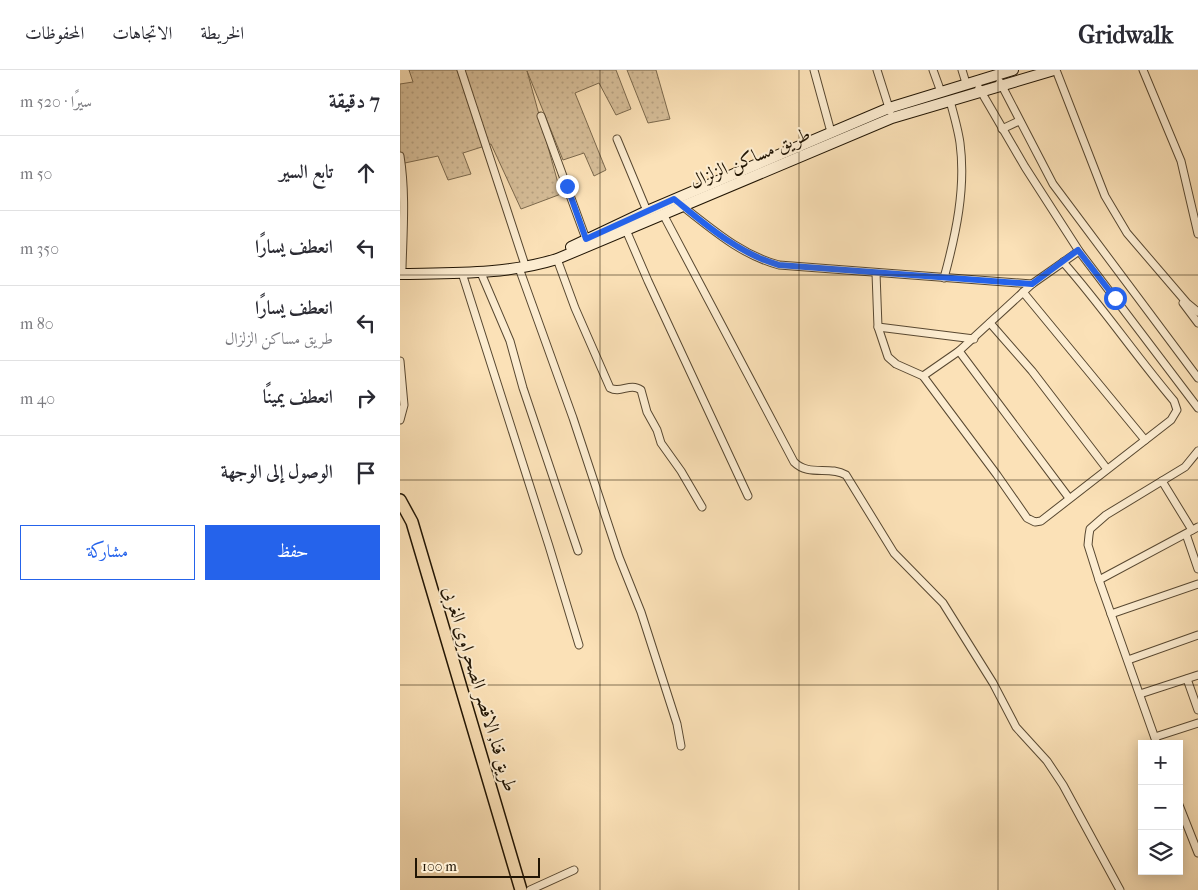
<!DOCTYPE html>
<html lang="ar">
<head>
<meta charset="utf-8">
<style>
  body { margin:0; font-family:"IM FELL French Canon",Amiri,serif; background:#f2f2f3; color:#2b2b33; direction:rtl }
  .controls { position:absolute; right:15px; bottom:15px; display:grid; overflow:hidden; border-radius:0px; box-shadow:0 2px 12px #0003 }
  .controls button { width:45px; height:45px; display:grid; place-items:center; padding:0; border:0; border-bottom:1px solid #e1e1e2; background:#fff; color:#2b2b33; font:25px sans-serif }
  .scale { position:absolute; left:15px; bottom:12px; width:125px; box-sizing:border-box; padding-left:5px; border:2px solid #211504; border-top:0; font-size:14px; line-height:18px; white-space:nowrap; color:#211504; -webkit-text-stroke:4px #fcecd0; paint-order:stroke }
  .stop { position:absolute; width:15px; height:15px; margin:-11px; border:4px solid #2563eb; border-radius:50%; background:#fff }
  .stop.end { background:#2563eb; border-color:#fff; box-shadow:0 1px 5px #0008 }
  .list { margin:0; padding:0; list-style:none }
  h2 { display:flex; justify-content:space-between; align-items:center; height:65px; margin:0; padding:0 20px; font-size:21px }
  h2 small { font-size:16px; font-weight:400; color:#7c7c81 }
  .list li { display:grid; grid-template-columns:32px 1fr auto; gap:15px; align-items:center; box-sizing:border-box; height:75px; padding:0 20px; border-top:1px solid #e1e1e2 }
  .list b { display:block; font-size:19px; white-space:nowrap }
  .list p { margin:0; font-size:16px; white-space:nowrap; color:#7c7c81 }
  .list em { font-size:16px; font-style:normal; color:#7c7c81 }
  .actions { display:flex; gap:10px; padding:15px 20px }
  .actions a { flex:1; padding:11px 0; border:1px solid #2563eb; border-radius:0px; text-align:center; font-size:18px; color:#2563eb }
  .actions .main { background:#2563eb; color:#fff }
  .icon { flex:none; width:28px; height:28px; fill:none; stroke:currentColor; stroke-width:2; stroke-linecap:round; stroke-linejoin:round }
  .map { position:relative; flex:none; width:798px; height:820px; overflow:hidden; direction:ltr }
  header { display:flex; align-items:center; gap:30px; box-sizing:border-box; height:70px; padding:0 25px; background:#fff; border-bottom:1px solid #e1e1e2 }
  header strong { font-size:24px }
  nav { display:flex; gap:28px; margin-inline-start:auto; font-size:18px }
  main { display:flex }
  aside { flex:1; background:#fff }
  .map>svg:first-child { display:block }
</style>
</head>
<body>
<header>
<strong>Gridwalk</strong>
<nav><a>الخريطة</a><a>الاتجاهات</a><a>المحفوظات</a></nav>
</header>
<main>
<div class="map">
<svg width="798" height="820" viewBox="0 0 798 820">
  <defs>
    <pattern id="park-dots" width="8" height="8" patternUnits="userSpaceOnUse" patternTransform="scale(1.25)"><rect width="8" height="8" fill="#d6be99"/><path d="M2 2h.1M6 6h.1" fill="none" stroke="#b7a282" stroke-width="1.8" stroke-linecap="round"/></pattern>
  </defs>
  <rect width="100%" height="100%" fill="#fbe1b7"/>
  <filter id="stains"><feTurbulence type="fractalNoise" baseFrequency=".004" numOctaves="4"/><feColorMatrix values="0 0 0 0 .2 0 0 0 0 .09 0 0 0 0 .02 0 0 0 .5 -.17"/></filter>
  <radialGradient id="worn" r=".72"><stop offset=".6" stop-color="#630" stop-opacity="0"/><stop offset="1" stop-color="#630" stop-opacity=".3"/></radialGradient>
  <g fill="url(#park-dots)" stroke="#7c6a4e">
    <polygon points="9,0 216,0 231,39 216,45 199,13 175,23 206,100 194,106 184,83 163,90 127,1 161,124 121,139 91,74 63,83 71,104 48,110 38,86 0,94 0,14 13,12"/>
    <polygon points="227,0 256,0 270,49 248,53"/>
  </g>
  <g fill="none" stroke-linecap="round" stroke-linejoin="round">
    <defs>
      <g id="street">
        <polyline points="61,0 124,192"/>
        <polyline points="414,0 431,62"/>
        <polyline points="477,0 490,41"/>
        <polyline points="533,0 541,22"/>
        <polyline points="562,0 566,13"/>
        <polyline points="656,0 705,126 727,163 787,233 798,242"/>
        <polyline points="743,0 781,91 798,164"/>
        <polyline points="600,12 653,114 798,308"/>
        <polyline points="579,18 625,97 679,181 798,338"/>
        <polyline points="141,46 186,169"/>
        <polyline points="602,59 619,51"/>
        <polyline points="217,69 247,141"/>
        <path d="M0 86C6 123 3 161 2 198"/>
        <path d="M281 135C312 159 341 185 379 195L632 214"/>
        <path d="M263 144 394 392C409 407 429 395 446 405L494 483 543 533 593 613 616 657 647 691 663 715 720 820"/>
        <polyline points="226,160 248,211 348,426"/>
        <path d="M157 189 175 238 210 318C221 324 230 312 241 320L247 342 257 360 261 373 281 401 302 437"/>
        <polyline points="119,198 173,348 219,487 241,542 277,654 281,676"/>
        <polyline points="62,203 149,476 179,575"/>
        <polyline points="81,203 110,271 123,318 178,481"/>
        <path d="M476 203 478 257 488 287 496 294 523 306 597 405 627 448 635 452 641 451 771 350 777 340 774 331C735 285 702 236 663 192"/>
        <path d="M544 208C556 164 566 118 560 73 558 59 554 45 550 31"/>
        <polyline points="623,222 745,370"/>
        <polyline points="783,233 798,253"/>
        <polyline points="590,253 632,301 707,399"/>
        <polyline points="478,257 574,269"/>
        <polyline points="559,281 669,428"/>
        <polyline points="0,291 4,335 0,350"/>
        <polyline points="523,306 559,281 632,214 679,181"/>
        <polyline points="762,411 792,460"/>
        <polyline points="786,464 798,499"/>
        <polyline points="699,510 798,457"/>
        <polyline points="711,544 798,514"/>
        <polyline points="728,590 798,565"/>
        <polyline points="787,609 798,640"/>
        <polyline points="740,624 798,605"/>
        <polyline points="755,667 798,653"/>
        <polyline points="757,674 699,510 688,475 689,465 690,459 706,445 785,397 798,381"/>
        <polyline points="779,735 798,783"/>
        <polyline points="130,820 174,800"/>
      </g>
      <g id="secondary">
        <polyline points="171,177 247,141 489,38 613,0"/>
        <path d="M0 204C53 203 105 205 157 189L492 48 654 0"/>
      </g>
      <polyline id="primary" points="0,430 12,452 121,820"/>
    </defs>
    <use href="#street" stroke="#584831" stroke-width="9"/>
    <use href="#secondary" stroke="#211504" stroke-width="12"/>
    <use href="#primary" stroke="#211504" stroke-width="14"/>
    <use href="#street" stroke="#fcecd0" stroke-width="7"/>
    <use href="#secondary" stroke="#fcecd0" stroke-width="10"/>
    <use href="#primary" stroke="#fbe1b7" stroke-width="11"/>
  </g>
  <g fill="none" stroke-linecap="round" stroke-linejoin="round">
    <path stroke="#2563eb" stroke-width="6" d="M167 116 186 169 274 129C306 155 339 184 379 195L632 214 678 180 715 228"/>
  </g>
  <path fill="none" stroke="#211504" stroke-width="1" stroke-opacity="0.55" d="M200 0V820M399 0V820M598 0V820M0 205H798M0 410H798M0 615H798"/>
  <g text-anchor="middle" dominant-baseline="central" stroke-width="4" stroke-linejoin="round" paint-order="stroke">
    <g font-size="19" fill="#211504" stroke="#fcecd0">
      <text transform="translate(350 88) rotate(-23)">طريق مساكن الزلزال</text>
      <text transform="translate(80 619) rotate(73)">طريق قنا, الاقصر الصحراوى الغربى</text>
    </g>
  </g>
  <rect width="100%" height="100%" filter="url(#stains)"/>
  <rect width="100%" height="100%" fill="url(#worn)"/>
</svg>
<div class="controls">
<button>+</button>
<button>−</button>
<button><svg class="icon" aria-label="layers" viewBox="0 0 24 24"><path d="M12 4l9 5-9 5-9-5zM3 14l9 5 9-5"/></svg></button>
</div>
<div class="scale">100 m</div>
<div class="stop" style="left:715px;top:228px"></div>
<div class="stop end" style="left:167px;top:116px"></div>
</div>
<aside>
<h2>7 دقيقة<small>سيرًا · 520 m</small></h2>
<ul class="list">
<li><svg class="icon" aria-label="ahead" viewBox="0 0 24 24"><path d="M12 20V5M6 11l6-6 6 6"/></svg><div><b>تابع السير</b></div><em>50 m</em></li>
<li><svg class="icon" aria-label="left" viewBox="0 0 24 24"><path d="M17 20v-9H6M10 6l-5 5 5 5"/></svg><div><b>انعطف يسارًا</b></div><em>350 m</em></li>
<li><svg class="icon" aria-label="left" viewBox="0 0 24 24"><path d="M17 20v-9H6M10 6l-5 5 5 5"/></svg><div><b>انعطف يسارًا</b><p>طريق مساكن الزلزال</p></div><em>80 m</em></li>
<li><svg class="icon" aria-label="right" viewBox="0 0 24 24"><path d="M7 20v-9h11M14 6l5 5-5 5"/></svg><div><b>انعطف يمينًا</b></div><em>40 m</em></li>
<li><svg class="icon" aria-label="arrive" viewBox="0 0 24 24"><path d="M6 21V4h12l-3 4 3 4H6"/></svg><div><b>الوصول إلى الوجهة</b></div></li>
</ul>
<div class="actions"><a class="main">حفظ</a><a>مشاركة</a></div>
</aside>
</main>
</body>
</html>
